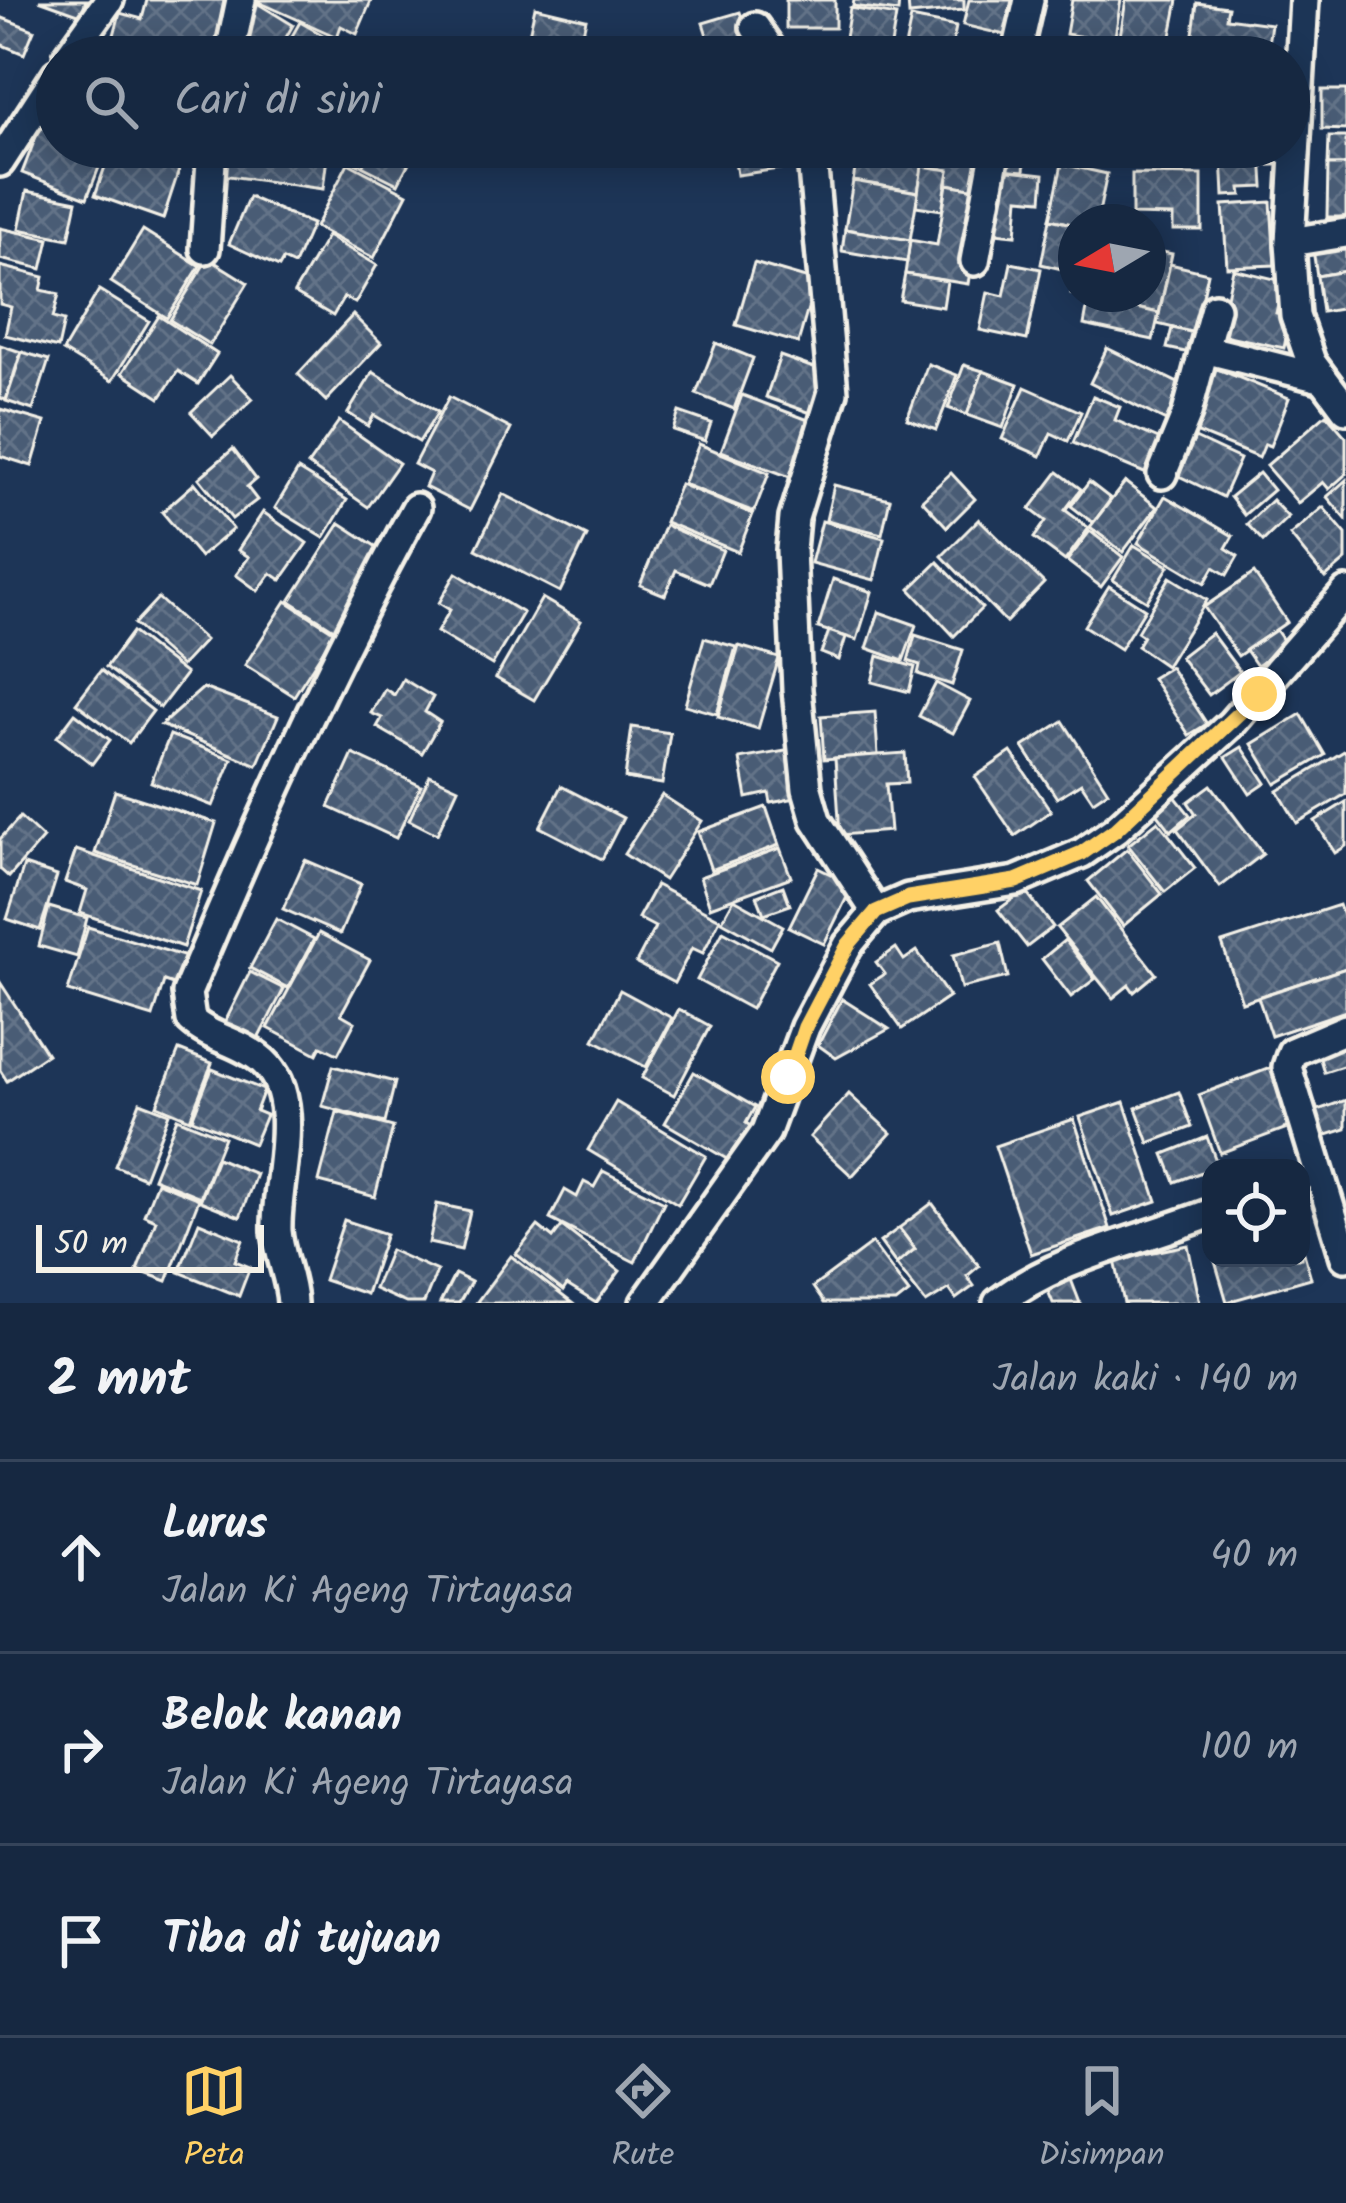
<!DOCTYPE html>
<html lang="id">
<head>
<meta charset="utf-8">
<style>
  body { margin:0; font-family:Kalam,sans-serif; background:#1f3048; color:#f1f3f6 }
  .controls { position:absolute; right:36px; bottom:36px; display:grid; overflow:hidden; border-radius:24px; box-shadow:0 6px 30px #0003 }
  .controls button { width:108px; height:108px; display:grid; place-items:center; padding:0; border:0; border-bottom:3px solid #35445a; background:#162841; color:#f1f3f6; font:60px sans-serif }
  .compass { position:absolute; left:1058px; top:204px; width:108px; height:108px; border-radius:50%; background:#162841; box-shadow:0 6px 30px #0003; rotate:260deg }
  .scale { position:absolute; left:36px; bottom:30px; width:228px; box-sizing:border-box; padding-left:12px; border:6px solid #f4f1e8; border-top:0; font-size:33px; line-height:42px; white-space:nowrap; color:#f4f1e8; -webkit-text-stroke:9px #1d3557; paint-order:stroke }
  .stop { position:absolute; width:36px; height:36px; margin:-27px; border:9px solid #ffd166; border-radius:50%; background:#fff }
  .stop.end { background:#ffd166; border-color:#fff; box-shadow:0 3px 12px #0008 }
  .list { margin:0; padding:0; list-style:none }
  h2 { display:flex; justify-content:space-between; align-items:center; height:156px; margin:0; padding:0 48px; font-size:51px }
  h2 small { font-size:39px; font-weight:400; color:#9ea6b1 }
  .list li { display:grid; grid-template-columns:78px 1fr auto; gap:36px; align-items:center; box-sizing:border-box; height:192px; padding:0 48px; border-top:3px solid #35445a }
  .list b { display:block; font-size:45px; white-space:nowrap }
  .list p { margin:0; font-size:39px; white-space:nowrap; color:#9ea6b1 }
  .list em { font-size:39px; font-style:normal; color:#9ea6b1 }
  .icon { flex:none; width:66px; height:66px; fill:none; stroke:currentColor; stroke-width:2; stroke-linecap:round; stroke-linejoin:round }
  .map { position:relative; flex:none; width:1346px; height:1303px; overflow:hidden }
  .search { position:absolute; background:#162841; box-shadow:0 6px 30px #0003; left:36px; right:36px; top:36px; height:132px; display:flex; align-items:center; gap:30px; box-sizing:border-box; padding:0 42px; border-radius:66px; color:#9ea6b1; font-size:45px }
  .sheet { height:732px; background:#162841 }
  nav { display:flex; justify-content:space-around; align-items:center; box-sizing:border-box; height:168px; border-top:3px solid #35445a; background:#162841; font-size:33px; color:#9ea6b1 }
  nav a { display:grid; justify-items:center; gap:6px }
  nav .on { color:#ffd166 }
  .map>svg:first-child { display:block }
</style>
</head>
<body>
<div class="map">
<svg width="1346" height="1303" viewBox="0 0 1346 1303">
  <defs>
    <pattern id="building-cross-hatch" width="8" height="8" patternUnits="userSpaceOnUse" patternTransform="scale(3)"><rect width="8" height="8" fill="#485b74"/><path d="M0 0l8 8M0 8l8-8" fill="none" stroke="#637388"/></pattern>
  </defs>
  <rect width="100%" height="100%" fill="#1d3557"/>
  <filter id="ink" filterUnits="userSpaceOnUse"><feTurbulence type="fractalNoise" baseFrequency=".00833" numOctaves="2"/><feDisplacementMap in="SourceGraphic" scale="24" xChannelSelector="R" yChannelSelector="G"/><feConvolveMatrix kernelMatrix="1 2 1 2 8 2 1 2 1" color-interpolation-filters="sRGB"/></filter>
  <g filter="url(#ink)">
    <g fill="url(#building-cross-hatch)" stroke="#f4f1e8" stroke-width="3">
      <polygon points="39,0 86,0 81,15"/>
      <polygon points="147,0 235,0 221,57 154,57 111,46 120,13 142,19"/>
      <polygon points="254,0 368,0 371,1 357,34 341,26 337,37"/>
      <rect x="786" y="0" width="49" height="28"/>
      <polygon points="854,0 899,0 898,12 853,6"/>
      <polygon points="908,0 964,0 964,10 909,15"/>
      <polygon points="969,0 1017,0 1009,36 963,25"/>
      <polygon points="1072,0 1121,0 1114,42 1066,34"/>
      <polygon points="1126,0 1178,0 1169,46 1120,36"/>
      <polygon points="257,3 293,25 275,57 261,57 235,42"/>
      <polygon points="1197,3 1228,7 1226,18 1271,24 1266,57 1190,57"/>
      <polygon points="535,7 586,19 581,42 596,46 593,57 524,57"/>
      <polygon points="850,8 896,16 890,51 844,44"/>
      <polygon points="740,12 755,57 714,57 703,23"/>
      <polygon points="0,17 34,30 24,54 0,44"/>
      <polygon points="911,18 956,27 950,57 903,57"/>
      <polygon points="300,22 361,57 280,57"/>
      <polygon points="815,39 890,51 889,57 812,57"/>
      <polygon points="961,45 1003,54 1002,57 959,57"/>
      <polygon points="1038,45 1084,49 1083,57 1037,57"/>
      <polygon points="1322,90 1346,90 1346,130 1322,129"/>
      <polygon points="50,100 57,103 57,147 107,147 87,198 22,173"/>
      <polygon points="1329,137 1346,137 1346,165 1328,165"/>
      <polygon points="112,147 179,170 163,219 95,195"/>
      <polygon points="218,147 328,149 323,189 214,174"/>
      <polygon points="341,147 368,147 359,165 337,154"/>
      <polygon points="371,147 417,147 398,184 362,166"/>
      <polygon points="733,147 797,147 800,166 737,175"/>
      <polygon points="859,147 926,147 918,192 853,181"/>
      <polygon points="935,147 982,147 976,189 947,184 949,170 932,167"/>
      <polygon points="1002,147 1026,147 1024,171 1000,169"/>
      <polygon points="1262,153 1264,187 1241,188 1242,195 1224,196 1222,155"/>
      <polygon points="348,163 407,194 374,258 315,227"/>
      <polygon points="1062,164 1107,174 1097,222 1076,225 1050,219"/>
      <polygon points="1328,165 1346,165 1346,217 1327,217"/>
      <polygon points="922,166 949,170 942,210 916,206"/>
      <polygon points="1000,169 1044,174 1042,200 1019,198 1016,235 994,233"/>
      <polygon points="1132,174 1202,175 1202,230 1173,230 1173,216 1132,215"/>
      <polygon points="853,181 918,192 910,240 845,229"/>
      <polygon points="947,184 976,189 981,203 968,284 905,274 910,240 937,245"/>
      <polygon points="27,191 77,201 69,239 19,229"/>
      <polygon points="249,197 312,224 294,265 283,260 279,267 229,244"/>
      <polygon points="1271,202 1275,265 1227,267 1223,205"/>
      <polygon points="1050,219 1076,225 1075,272 1041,264"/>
      <polygon points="0,228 49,239 42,269 0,259"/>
      <polygon points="845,229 910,240 907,262 842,251"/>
      <polygon points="143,230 200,266 167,318 111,282"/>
      <polygon points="327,236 377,265 355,303 344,297 333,316 294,293"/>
      <polygon points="1346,238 1346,271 1317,276 1312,243"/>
      <polygon points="1148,249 1172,254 1159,313 1121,305 1124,294 1148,294"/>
      <polygon points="208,258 248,283 210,345 170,320"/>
      <polygon points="754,263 816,281 798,343 736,325"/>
      <polygon points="1011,263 1041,269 1027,340 980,330 988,292 1004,296"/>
      <polygon points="1170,264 1208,273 1195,333 1157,324"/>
      <polygon points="0,266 44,277 41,290 59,294 53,318 64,321 58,348 5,335 11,307 0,304"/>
      <polygon points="1076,267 1076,294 1124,294 1121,305 1071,294"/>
      <polygon points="1233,269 1283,281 1276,313 1290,317 1284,348 1219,334"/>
      <polygon points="1346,271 1346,308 1322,312 1317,276"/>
      <polygon points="905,274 947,281 943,307 900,300"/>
      <polygon points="99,290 149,321 112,381 63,351"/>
      <polygon points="1089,298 1159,313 1153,340 1084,325"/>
      <polygon points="353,315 381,343 326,401 298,374"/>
      <polygon points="159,316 217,354 198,384 178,371 160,398 122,373"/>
      <polygon points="1172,328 1204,335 1199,355 1167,348"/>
      <polygon points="716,343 753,358 734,409 696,394"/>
      <polygon points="0,345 21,352 6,400 0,398"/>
      <polygon points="1107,348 1188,388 1170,423 1090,383"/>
      <polygon points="22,352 49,360 33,410 6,401"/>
      <polygon points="780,356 825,372 811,413 766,397"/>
      <polygon points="928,364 957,375 936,430 907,419"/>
      <polygon points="964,365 983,371 967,415 948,408"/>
      <polygon points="1213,367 1289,398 1270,446 1265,444 1259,458 1188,429"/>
      <polygon points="983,371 1018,384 1003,428 967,415"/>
      <polygon points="373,372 438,412 419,442 374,415 368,426 348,413"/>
      <polygon points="230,375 253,399 213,436 191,412"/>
      <polygon points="1025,387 1081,412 1068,441 1051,433 1041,456 1002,439"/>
      <polygon points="742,395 811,421 790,477 721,451"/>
      <polygon points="1093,396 1120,407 1115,420 1163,441 1149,475 1073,443"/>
      <polygon points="449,397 511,429 470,510 425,487 431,473 414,464"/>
      <polygon points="0,409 45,422 32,466 0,456"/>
      <polygon points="679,412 711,423 705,441 673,430"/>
      <polygon points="1326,414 1346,437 1346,474 1329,489 1323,482 1298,503 1266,466"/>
      <polygon points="339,421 399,463 368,507 308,465"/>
      <polygon points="1195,438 1240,459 1223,497 1177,475"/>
      <polygon points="699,444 769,473 754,512 683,484"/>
      <polygon points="233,449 256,479 247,487 257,500 232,519 199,478"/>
      <polygon points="298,470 347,500 324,538 275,508"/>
      <polygon points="1058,472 1081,489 1065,510 1089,528 1065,561 1034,538 1046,521 1030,509"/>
      <polygon points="951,473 975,499 947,527 922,500"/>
      <polygon points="1259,473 1273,490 1244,515 1230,497"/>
      <polygon points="1346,480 1346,519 1327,497"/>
      <polygon points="1089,482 1111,499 1093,523 1071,506"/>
      <polygon points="1125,482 1157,507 1123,552 1090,527"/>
      <polygon points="195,483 233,529 200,557 162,512"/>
      <polygon points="680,484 753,514 738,552 665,522"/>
      <polygon points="834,485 890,499 882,534 826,520"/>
      <polygon points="503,494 587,536 560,592 476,549"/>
      <polygon points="1165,496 1233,536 1226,548 1238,556 1227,575 1214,567 1205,583 1138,543"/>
      <polygon points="1272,500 1288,517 1263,541 1247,524"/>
      <polygon points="1323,507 1346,534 1346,560 1325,578 1290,535"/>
      <polygon points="263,512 307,543 281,580 271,573 258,591 236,575 249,557 238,550"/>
      <polygon points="979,519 1044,583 1006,622 942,556"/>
      <polygon points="822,521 884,538 874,580 811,563"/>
      <polygon points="340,523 386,553 337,631 290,601"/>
      <polygon points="665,525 723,550 709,584 676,570 665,595 640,585"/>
      <polygon points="1090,531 1123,557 1101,587 1067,561"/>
      <polygon points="1134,545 1169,566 1147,601 1113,580"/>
      <polygon points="938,562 982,608 954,636 910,589"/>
      <polygon points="456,573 523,613 492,665 437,632 450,610 439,603"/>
      <polygon points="1254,573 1287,622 1238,656 1204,607"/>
      <polygon points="1170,577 1207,600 1166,666 1137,646 1143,636 1137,632"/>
      <polygon points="833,579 872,592 857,640 818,628"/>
      <polygon points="1109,586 1145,609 1120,649 1084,626"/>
      <polygon points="158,598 205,640 181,666 134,624"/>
      <polygon points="542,598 581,621 534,700 496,678"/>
      <polygon points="286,601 335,632 294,696 245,665"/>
      <polygon points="879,612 916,625 903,661 867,648"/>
      <polygon points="1276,630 1287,646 1257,666 1246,650"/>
      <polygon points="829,631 846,637 839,660 821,653"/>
      <polygon points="132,632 186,674 160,708 106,667"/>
      <polygon points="1211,633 1240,672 1209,695 1180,657"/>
      <polygon points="915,635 963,650 952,685 918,674 920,665 908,661"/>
      <polygon points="704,638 736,647 717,714 685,705"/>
      <polygon points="739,646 779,658 758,729 718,717"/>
      <polygon points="878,656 915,667 909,692 872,682"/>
      <polygon points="1170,667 1207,724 1189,735 1152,678"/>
      <polygon points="101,670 153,711 129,743 76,703"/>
      <polygon points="403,679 433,697 425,712 440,722 422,753 377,727 382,718 371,713 385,689 394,695"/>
      <polygon points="936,683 970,701 953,733 919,716"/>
      <polygon points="203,688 278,716 257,765 161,725"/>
      <polygon points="875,712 878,755 824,759 821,716"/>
      <polygon points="75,713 110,740 92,764 57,737"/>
      <polygon points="1301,714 1325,755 1276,784 1252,744"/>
      <polygon points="1063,721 1108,791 1093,801 1081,783 1057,798 1023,747"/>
      <polygon points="632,727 670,733 662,784 625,778"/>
      <polygon points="170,735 232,759 213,806 151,782"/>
      <polygon points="1242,747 1266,783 1250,794 1226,757"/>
      <polygon points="791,750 800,797 771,803 769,793 747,798 740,759"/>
      <polygon points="1346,750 1346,794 1297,823 1278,791"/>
      <polygon points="1011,752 1051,811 1015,836 975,777"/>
      <polygon points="905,753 907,783 886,784 890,831 840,835 835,758"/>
      <polygon points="353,754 421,786 396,838 329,807"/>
      <polygon points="430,775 458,788 437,834 409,820"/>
      <polygon points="1211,785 1263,854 1220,887 1177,829 1196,814 1188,802"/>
      <polygon points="561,786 623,818 602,859 540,827"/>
      <polygon points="115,791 216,823 197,885 95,853"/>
      <polygon points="662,795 702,821 664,880 624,854"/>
      <polygon points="1174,795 1190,815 1171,831 1155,810"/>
      <polygon points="1346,802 1346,846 1335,853 1315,821"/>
      <polygon points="766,807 779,845 711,870 698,832"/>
      <polygon points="20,817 43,838 9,877 0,869 0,839"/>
      <polygon points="1158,821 1195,868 1165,892 1128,845"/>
      <polygon points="780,848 791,877 710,907 700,877"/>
      <polygon points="1127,849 1162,894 1123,926 1088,881"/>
      <polygon points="76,850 201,891 183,947 80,913 87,890 65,882"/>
      <polygon points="305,860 361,884 340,934 283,909"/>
      <polygon points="24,865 57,876 40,930 7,919"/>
      <polygon points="818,868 853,885 824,944 789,927"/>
      <polygon points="656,885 720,919 703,953 692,948 674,983 636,963 655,927 638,918"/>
      <polygon points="783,886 790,905 764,914 757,896"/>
      <polygon points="1025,890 1053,927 1027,947 998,910"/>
      <polygon points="1096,897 1156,974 1134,992 1129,985 1113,998 1057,928"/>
      <polygon points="734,899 783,926 771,948 722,921"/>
      <polygon points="1339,905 1346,924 1346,968 1242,1002 1222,943"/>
      <polygon points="49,907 87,918 77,957 39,946"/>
      <polygon points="276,919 314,939 288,988 250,968"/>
      <polygon points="88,927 193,959 185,988 164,981 153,1017 68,991"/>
      <polygon points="723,931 777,960 751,1009 697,980"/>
      <polygon points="319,933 370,960 341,1014 355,1022 338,1054 321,1046 317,1054 268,1028"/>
      <polygon points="1065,940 1095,979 1071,997 1042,959"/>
      <polygon points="1000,943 1008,977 961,988 953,955"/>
      <polygon points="896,948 904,960 917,951 949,997 902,1029 870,984 885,974 876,962"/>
      <polygon points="1346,968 1346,1011 1271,1036 1258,997"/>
      <polygon points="250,972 284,989 257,1041 224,1024"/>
      <polygon points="0,982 47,1054 7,1081 0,1070"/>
      <polygon points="620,990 672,1018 646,1067 594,1040"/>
      <polygon points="842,999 889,1029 836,1058 818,1045"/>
      <polygon points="679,1009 710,1026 674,1095 642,1078"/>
      <polygon points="1346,1037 1346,1065 1324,1072 1316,1046"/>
      <polygon points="179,1050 212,1063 190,1119 157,1105"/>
      <polygon points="333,1066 395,1082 385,1123 322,1106"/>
      <polygon points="1273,1067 1295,1125 1220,1153 1199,1095"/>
      <polygon points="212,1069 264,1090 256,1111 266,1115 254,1144 192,1119"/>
      <polygon points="694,1072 755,1107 746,1123 757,1130 737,1165 665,1123"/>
      <polygon points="1179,1092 1192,1127 1149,1143 1136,1108"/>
      <polygon points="849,1094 891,1133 852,1176 810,1137"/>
      <polygon points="1346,1100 1346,1129 1324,1136 1315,1111"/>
      <polygon points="140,1102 169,1113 144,1178 115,1166"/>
      <polygon points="616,1102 706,1156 678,1204 588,1150"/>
      <polygon points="1124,1102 1157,1201 1113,1216 1080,1117"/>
      <polygon points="337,1112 393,1127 375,1197 319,1182"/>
      <polygon points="177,1118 224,1137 200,1197 153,1178"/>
      <polygon points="1074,1119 1110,1228 1031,1254 995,1146"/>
      <polygon points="1207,1137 1218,1166 1175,1182 1164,1154"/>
      <polygon points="217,1158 256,1174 240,1217 200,1201"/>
      <polygon points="603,1171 664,1202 635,1262 550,1219 565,1190 577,1197 584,1182 594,1187"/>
      <polygon points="157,1182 199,1199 167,1281 137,1270 156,1220 144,1215"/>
      <polygon points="932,1203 979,1266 967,1276 974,1286 956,1299 949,1289 926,1303 896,1264 915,1249 899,1228"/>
      <polygon points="437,1204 470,1211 461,1250 429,1243"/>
      <polygon points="344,1220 386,1234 366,1294 324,1280"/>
      <polygon points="199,1222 243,1240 235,1261 250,1267 239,1296 179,1272"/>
      <polygon points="538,1226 553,1238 562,1226 620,1271 596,1303 567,1285 563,1291 516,1254"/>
      <polygon points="899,1228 915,1249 896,1264 880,1242"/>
      <polygon points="872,1243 909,1293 896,1303 824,1303 813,1287"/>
      <polygon points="1301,1243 1311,1278 1227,1302 1214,1258 1301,1258"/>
      <polygon points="1188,1245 1200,1303 1124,1303 1115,1260"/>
      <polygon points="390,1250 437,1271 424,1303 406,1303 374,1289"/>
      <polygon points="511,1256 572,1303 476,1303"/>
      <polygon points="455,1274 471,1282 459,1303 440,1303"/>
      <polygon points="1070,1277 1080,1303 1053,1303 1046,1286"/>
    </g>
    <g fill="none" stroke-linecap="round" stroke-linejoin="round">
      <defs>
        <g id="street">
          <polyline points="1304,0 1290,242 1295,316 1311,362 1346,409"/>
          <polyline points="755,27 776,57"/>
          <polyline points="68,57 109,0"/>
          <polyline points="229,57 241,0"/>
          <polyline points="1016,57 1029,0"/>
          <polyline points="811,147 833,392 794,518 791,550 797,690 807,789 816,820 876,912"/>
          <polyline points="1113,147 1161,151 1295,148"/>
          <polyline points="0,162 57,74"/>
          <polyline points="1290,242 1346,233"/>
          <polyline points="205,249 212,147"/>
          <polyline points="975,261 996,147"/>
          <polyline points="1204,349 1320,378"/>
          <polyline points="1162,474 1187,413 1215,308"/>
          <polyline points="1345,1257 1287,1067 1292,1052 1346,1029"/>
          <path d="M292 1303C291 1278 279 1256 277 1231 275 1182 305 1099 263 1061 242 1042 211 1039 191 1020L187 993C256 828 329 666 416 508"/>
          <polyline points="645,1303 766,1132 805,1027 848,945 876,912 908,898 1016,881 1082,853 1115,830 1231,724 1346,592"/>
          <path d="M998 1303C1058 1256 1141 1241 1211 1213"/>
        </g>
      </defs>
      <use href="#street" stroke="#f4f1e8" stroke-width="36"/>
      <use href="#street" stroke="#1d3557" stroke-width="27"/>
    </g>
  </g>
  <g fill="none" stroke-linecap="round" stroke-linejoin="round" filter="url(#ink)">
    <polyline stroke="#ffd166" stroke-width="15" points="788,1077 805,1027 848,945 876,912 908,898 1016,881 1082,853 1115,830 1259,694"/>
  </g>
</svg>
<div class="controls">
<button><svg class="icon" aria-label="locate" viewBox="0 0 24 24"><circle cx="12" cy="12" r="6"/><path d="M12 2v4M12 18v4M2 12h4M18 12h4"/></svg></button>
</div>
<svg class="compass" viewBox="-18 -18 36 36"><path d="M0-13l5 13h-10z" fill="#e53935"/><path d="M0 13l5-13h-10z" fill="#9ea6b1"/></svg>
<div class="scale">50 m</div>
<div class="stop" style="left:788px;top:1077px"></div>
<div class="stop end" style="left:1259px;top:694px"></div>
<div class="search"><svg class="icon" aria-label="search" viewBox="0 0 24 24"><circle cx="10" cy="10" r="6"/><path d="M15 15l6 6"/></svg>Cari di sini</div>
</div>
<section class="sheet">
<h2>2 mnt<small>Jalan kaki · 140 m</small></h2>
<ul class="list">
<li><svg class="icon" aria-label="ahead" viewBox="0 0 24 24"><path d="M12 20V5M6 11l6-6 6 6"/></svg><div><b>Lurus</b><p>Jalan Ki Ageng Tirtayasa</p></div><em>40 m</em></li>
<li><svg class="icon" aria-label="right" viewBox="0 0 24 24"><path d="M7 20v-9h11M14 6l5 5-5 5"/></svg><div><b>Belok kanan</b><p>Jalan Ki Ageng Tirtayasa</p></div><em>100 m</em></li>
<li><svg class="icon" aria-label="arrive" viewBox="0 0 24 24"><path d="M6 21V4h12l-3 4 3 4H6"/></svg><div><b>Tiba di tujuan</b></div></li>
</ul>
</section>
<nav>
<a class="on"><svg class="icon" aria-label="map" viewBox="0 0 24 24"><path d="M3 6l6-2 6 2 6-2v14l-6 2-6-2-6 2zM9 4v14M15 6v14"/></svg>Peta</a>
<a><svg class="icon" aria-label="directions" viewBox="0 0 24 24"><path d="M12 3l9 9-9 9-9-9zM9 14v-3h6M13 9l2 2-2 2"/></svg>Rute</a>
<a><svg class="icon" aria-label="saved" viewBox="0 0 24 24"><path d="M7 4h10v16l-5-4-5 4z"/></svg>Disimpan</a>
</nav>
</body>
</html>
